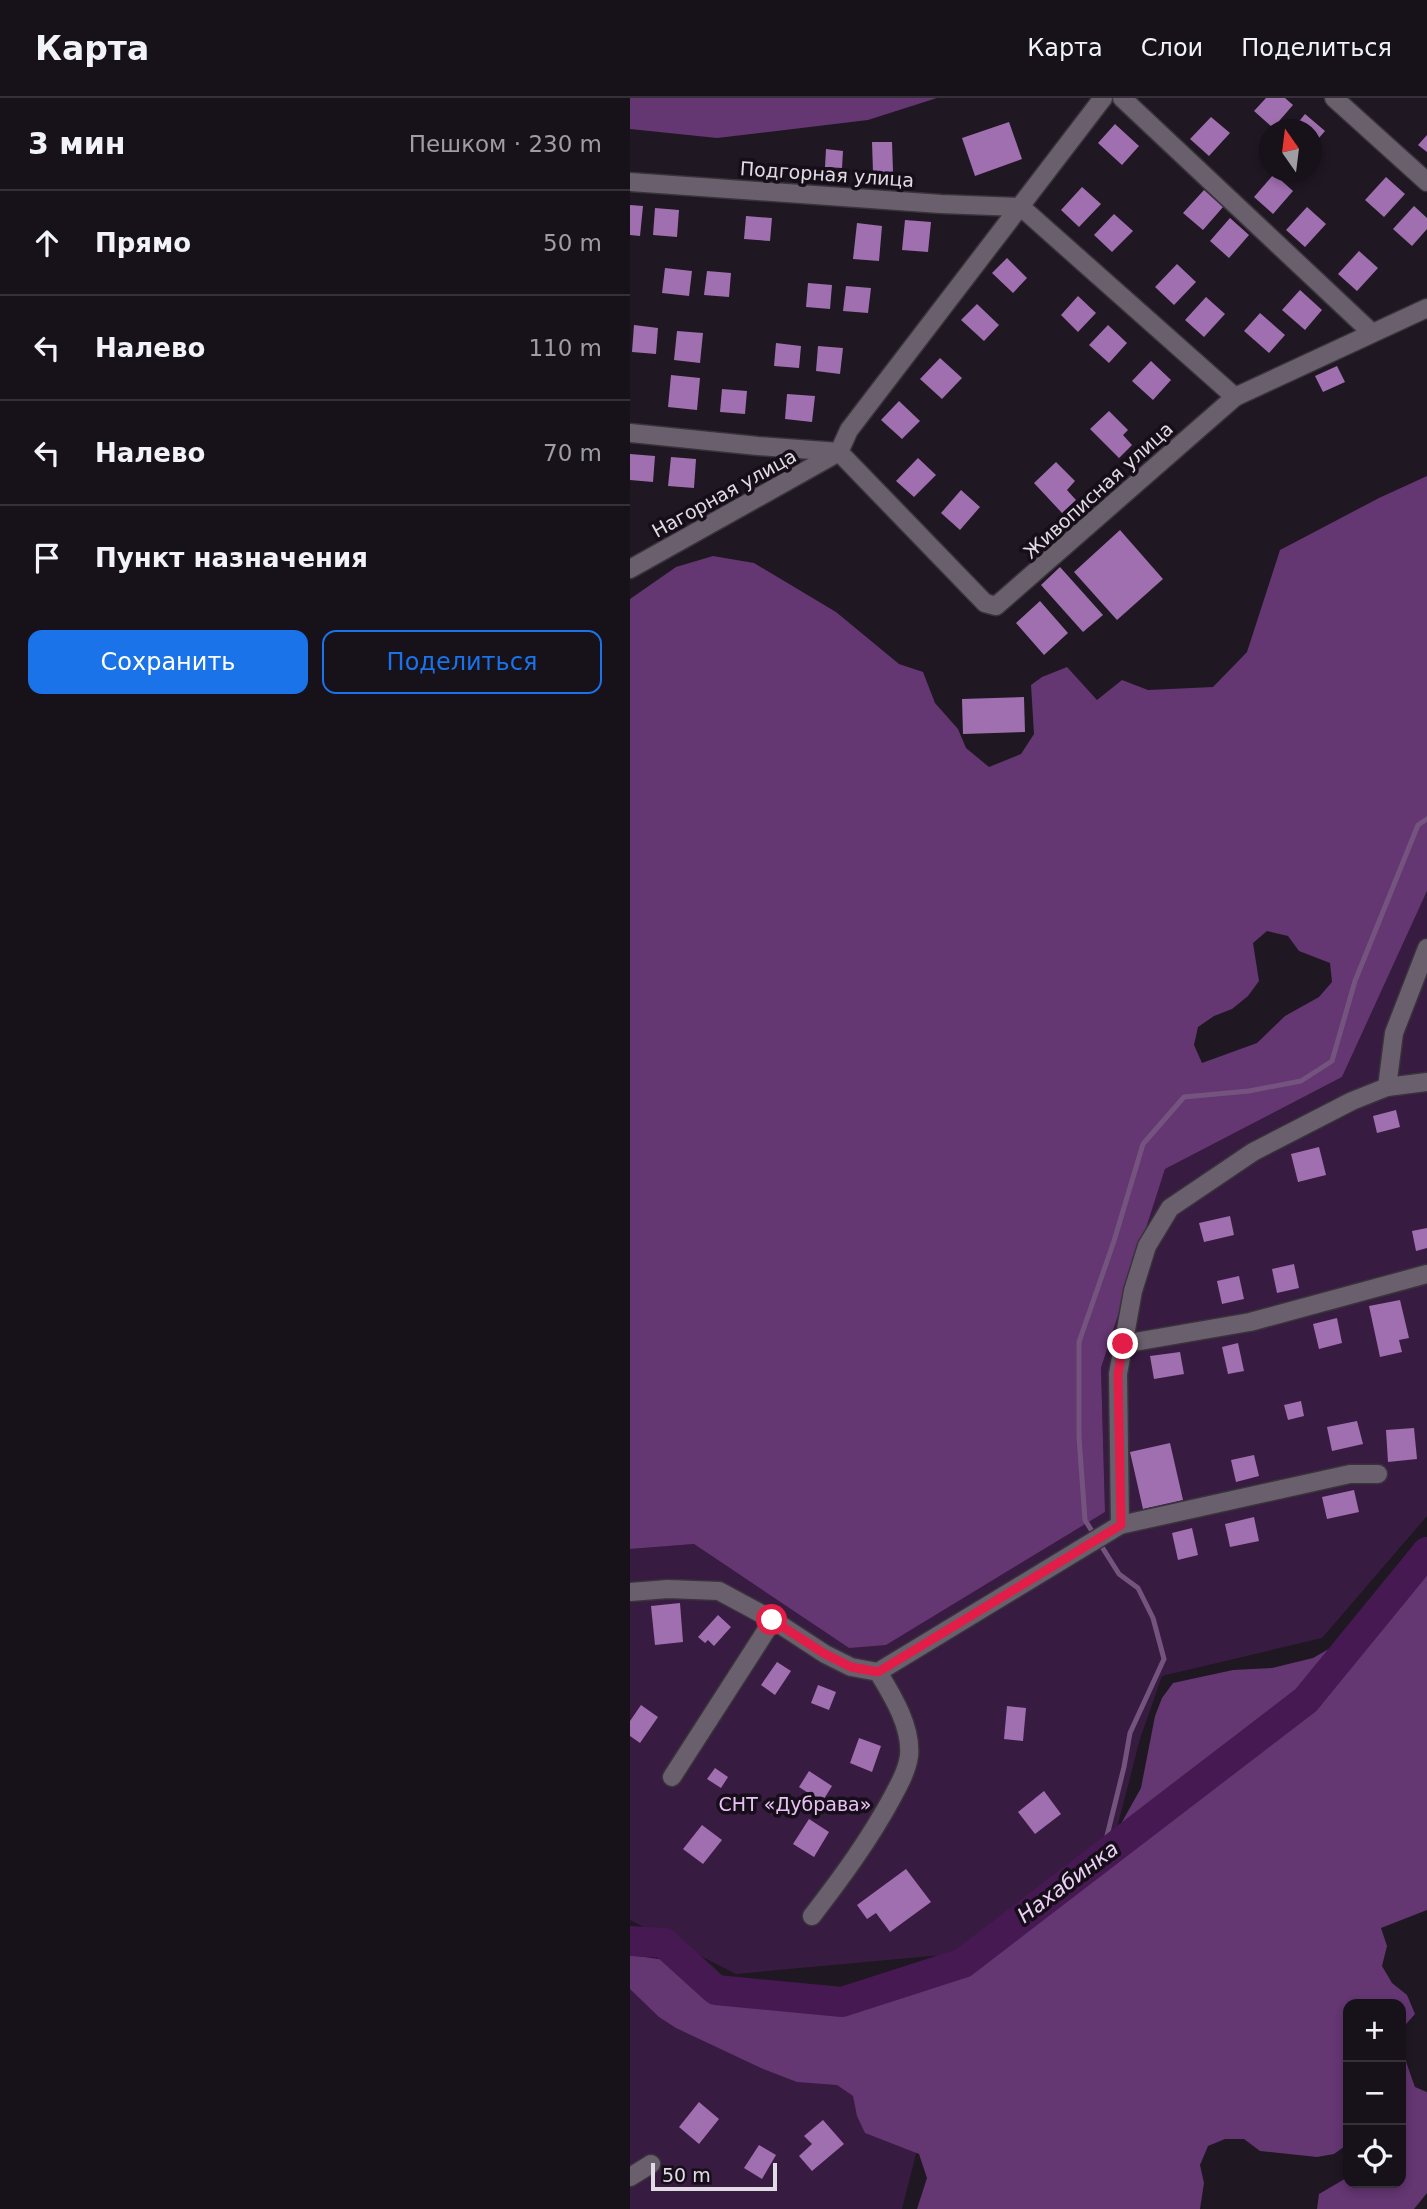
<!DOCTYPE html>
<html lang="ru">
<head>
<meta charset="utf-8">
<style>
  body { margin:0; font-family:"DejaVu Sans",sans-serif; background:#201a23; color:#f1f3f6 }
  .controls { position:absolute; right:21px; bottom:21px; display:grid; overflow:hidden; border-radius:14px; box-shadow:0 4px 10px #0003 }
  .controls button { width:63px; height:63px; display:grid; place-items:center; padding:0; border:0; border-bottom:2px solid #363139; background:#17111a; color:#f1f3f6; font:35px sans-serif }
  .compass { position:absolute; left:629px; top:21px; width:63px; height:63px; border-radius:50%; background:#17111a; box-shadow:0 4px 10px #0003; rotate:346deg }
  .scale { position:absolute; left:21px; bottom:18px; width:126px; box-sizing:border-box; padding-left:7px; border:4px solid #e1dce3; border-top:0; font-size:19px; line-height:24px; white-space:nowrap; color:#e1dce3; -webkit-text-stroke:5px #160e18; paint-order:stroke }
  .stop { position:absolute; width:21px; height:21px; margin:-16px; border:5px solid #e11d48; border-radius:50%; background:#fff }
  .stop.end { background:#e11d48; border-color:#fff; box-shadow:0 2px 7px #0008 }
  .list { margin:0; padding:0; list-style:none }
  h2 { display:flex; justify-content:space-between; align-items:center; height:91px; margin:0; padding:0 28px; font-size:30px }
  h2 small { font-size:23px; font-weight:400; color:#9e9da2 }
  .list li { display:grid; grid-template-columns:46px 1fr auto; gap:21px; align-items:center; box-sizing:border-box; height:105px; padding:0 28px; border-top:2px solid #363139 }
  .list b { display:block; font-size:26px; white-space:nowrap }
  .list em { font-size:23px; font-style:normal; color:#9e9da2 }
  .actions { display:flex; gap:14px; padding:21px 28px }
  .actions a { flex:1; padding:16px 0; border:2px solid #1a73e8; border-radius:14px; text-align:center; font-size:24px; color:#1a73e8 }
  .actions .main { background:#1a73e8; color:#fff }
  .icon { flex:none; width:38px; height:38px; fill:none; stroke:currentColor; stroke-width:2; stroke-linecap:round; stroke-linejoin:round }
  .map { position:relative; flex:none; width:797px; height:2111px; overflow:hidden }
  header { display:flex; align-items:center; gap:42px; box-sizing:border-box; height:98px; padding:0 35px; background:#17111a; border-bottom:2px solid #363139 }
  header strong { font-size:33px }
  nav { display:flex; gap:38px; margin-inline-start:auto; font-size:24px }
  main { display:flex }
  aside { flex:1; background:#17111a }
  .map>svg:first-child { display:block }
</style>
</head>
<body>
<header>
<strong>Карта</strong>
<nav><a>Карта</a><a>Слои</a><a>Поделиться</a></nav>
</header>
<main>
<aside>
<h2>3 мин<small>Пешком · 230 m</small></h2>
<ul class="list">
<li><svg class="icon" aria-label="ahead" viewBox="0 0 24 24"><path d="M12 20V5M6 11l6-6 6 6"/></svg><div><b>Прямо</b></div><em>50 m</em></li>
<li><svg class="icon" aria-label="left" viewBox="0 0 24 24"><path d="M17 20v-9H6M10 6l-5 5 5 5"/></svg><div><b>Налево</b></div><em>110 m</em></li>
<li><svg class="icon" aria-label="left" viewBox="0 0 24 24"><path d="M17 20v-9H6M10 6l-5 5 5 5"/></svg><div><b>Налево</b></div><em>70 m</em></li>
<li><svg class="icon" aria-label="arrive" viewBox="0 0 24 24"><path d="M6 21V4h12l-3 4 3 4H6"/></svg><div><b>Пункт назначения</b></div></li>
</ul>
<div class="actions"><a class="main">Сохранить</a><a>Поделиться</a></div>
</aside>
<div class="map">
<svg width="797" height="2111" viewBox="0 0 797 2111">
  <rect width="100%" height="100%" fill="#1f1722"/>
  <g fill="#381b41">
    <polygon points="797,793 797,1418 692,1540 532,1578 510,1641 487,1730 334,1855 106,1876 0,1822 0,1451 64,1446 219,1550 475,1414 471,1270 535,1071 712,979"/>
    <polygon points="0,1890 294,2024 272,2111 0,2111"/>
  </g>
  <g fill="#643672" fill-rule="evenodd">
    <polygon points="0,0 307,0 238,22 87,40 0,31"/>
    <path d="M797 378V793L712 979 535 1071 471 1270 475 1414 256 1547 219 1550 64 1446 0 1451V501L46 469 83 458 124 465 206 514 269 566 293 574 305 605 328 631 336 650 359 669 391 656 404 636 401 587 412 579 437 569 467 602 492 582 518 592 583 589 617 554 650 452 749 400ZM637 833 658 838 669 853 700 865 702 884 689 899 655 918 627 945 572 965 564 947 568 929 584 918 602 911 618 898 629 883 623 845Z"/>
    <path d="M797 1467V1812L751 1830 757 1848 752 1868 762 1885 777 1897 785 1916C782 1920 775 1926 774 1930 767 1945 780 1974 785 1989L797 1994V2095L784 2111H687L689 2096 718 2079V2085H771V1906H718V2046L704 2056 687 2059 630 2053 614 2041H595L578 2048 570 2067 574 2085 570 2111H287L297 2080 289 2056 235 2035 227 2018 223 1998 207 1987 167 1984 131 1970 46 1930 29 1919 0 1891V1857L36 1862 54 1870 84 1897 101 1904H122L144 1901 166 1904 202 1915 298 1890 353 1866 467 1776 480 1762 488 1743 492 1724 511 1690 525 1618 532 1600 543 1585 603 1572 642 1570 683 1560 751 1521Z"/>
  </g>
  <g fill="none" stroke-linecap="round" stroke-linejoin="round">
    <polyline stroke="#74547e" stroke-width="5" points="472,1758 494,1669 500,1635 534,1561 523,1520 508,1490 489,1476 455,1422 449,1339 449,1244 484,1143 513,1046 554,999 619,993 671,983 702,963 725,883 788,727 797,721"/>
    <polyline stroke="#461953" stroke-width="30" points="0,1843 34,1845 86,1892 212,1904 333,1865 676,1602 797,1454"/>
  </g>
  <g fill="#a06faf">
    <polygon points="636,0 655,0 663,7 643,30 624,13"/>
    <polygon points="675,16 695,33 682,48 682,32 662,32"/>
    <polygon points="581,19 600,35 579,58 560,41"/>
    <polygon points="379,24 392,61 345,78 332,40"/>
    <polygon points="485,26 509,48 492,67 468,45"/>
    <polygon points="797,37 797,54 788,47"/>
    <polygon points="242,44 262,44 263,74 243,74"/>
    <polygon points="196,51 213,53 212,70 195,69"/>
    <polygon points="644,76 663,93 643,116 624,99"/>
    <polygon points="756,79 775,96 754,119 735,102"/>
    <polygon points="452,89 471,106 449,129 431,112"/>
    <polygon points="574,92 593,109 573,132 553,115"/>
    <polygon points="0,107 13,108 10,138 0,137"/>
    <polygon points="784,108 797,120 797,131 782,148 763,131"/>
    <polygon points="677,109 696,126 675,149 656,132"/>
    <polygon points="25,110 49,112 47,139 23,137"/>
    <polygon points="484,116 503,133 482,154 464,137"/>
    <polygon points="116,118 142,120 140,143 114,141"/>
    <polygon points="600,120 619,137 599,160 580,143"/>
    <polygon points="275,122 301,124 298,154 272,152"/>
    <polygon points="227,125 252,128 249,163 223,161"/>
    <polygon points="729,153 748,170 727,193 708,176"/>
    <polygon points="377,160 397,180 383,195 362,175"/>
    <polygon points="547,166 566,184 544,207 525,189"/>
    <polygon points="35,170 62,173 59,198 32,195"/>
    <polygon points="77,173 101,175 99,199 74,197"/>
    <polygon points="178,185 202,187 200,211 176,209"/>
    <polygon points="216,188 241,190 238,215 213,213"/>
    <polygon points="670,192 692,212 675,232 652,212"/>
    <polygon points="448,198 466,215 448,234 431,217"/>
    <polygon points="576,199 595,216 574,239 555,222"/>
    <polygon points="347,206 369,227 354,243 331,222"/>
    <polygon points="630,215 655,237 639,255 614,233"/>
    <polygon points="4,227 28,230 26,256 2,254"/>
    <polygon points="478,227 497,245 479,265 459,247"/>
    <polygon points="47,233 73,235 70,265 44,262"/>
    <polygon points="146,245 171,248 169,270 144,268"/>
    <polygon points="188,248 213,250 210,276 186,273"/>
    <polygon points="310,260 332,280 312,301 290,281"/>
    <polygon points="521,263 541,282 523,302 502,283"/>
    <polygon points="707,268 715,284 693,294 685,278"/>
    <polygon points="41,277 70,280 67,312 38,309"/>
    <polygon points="92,291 117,293 115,316 90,314"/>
    <polygon points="157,296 185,298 182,324 155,321"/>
    <polygon points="269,303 290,323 272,341 251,322"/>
    <polygon points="479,313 498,332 493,337 502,347 489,360 460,331"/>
    <polygon points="0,356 25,358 23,384 0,382"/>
    <polygon points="41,359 66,361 64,390 38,388"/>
    <polygon points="288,360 306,377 284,399 266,383"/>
    <polygon points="426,364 445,383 437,392 446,402 432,415 404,385"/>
    <polygon points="331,392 350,409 330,432 311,415"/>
    <polygon points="490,432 533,481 487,522 444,474"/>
    <polygon points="430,469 473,517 453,534 411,487"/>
    <polygon points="410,503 438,535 414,557 386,525"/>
    <polygon points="394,599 395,634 333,636 332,601"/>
    <polygon points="766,1012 770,1029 747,1035 743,1018"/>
    <polygon points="689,1049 696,1077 668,1084 661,1056"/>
    <polygon points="600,1118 604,1137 574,1144 569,1125"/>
    <polygon points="797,1130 797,1150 786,1153 782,1133"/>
    <polygon points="664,1166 669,1190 647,1195 642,1171"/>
    <polygon points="609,1178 614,1201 592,1206 587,1183"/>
    <polygon points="770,1202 779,1240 769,1242 772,1254 750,1259 739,1208"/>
    <polygon points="707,1220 712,1245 689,1251 683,1226"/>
    <polygon points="608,1245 614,1273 598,1276 592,1249"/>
    <polygon points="550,1254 554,1276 524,1281 520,1258"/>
    <polygon points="671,1303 674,1318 658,1322 654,1307"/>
    <polygon points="727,1323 733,1346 702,1353 697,1329"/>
    <polygon points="784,1330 787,1361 758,1364 756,1332"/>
    <polygon points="540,1345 553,1402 513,1411 500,1354"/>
    <polygon points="624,1357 629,1378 606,1384 601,1362"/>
    <polygon points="724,1392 729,1414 697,1421 692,1399"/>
    <polygon points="624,1419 629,1443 600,1449 595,1426"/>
    <polygon points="562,1430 568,1457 548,1462 542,1435"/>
    <polygon points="50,1505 53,1544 25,1547 21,1508"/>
    <polygon points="88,1517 101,1529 84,1548 78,1542 75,1545 68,1539"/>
    <polygon points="147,1564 161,1573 145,1597 131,1587"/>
    <polygon points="188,1587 206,1594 199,1612 181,1605"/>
    <polygon points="11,1607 28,1619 10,1645 0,1638 0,1623"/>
    <polygon points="377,1608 396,1610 393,1643 374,1641"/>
    <polygon points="229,1640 251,1648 242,1674 220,1665"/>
    <polygon points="85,1670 98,1679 91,1690 77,1681"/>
    <polygon points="179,1673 202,1688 192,1704 169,1689"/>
    <polygon points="414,1693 431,1716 405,1736 388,1714"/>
    <polygon points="179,1721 199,1734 184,1759 163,1746"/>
    <polygon points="72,1727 92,1742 73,1766 53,1751"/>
    <polygon points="276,1771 301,1804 260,1834 246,1815 237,1821 227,1807"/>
    <polygon points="69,2004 89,2021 69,2046 49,2029"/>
    <polygon points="193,2022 214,2046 182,2073 169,2058 182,2046 174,2038"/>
    <polygon points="129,2047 146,2057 132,2081 114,2070"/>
  </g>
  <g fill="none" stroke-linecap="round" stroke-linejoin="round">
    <defs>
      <g id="minor">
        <polyline points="492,0 742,235"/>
        <polyline points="704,0 797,84"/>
        <polyline points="0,84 311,106 391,109"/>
        <polyline points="391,109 605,299"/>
        <polyline points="0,335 128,348 209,354"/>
        <polyline points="209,354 355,505 366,508 605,299 797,210"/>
        <polyline points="209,354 219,332 473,0"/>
        <polyline points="0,471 209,354"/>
        <polyline points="757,989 764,935 797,850"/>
        <polyline points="493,1246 620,1224 797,1176"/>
        <polyline points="490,1427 720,1376 748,1376"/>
        <polyline points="0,1494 38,1491 89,1493 143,1522 195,1556 221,1569 248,1574 490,1427 488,1276 503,1193 517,1148 540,1110 623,1054 722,1003 757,989 797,984"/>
        <polyline points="42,1679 143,1522"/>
        <path d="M182 1818C212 1779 240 1741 263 1698 270 1685 277 1672 279 1658 282 1629 262 1597 248 1574"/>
        <polyline points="0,2079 21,2066"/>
      </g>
    </defs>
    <use href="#minor" stroke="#39343b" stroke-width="21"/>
    <use href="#minor" stroke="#6a606d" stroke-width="18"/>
  </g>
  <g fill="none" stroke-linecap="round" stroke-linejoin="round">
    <polyline stroke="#e11d48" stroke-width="9" points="142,1522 195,1556 221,1569 248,1574 491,1427 488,1276 493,1246"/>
  </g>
  <g text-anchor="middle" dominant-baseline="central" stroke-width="7" stroke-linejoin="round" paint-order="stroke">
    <g font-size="19" fill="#e1dce3" stroke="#160e18">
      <text transform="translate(197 76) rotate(4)">Подгорная улица</text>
      <text transform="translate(468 392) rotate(-42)">Живописная улица</text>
      <text transform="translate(94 395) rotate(-29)">Нагорная улица</text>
    </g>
    <g font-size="19" fill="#e9c1f6" stroke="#160e18">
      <text x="165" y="1706">СНТ «Дубрава»</text>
    </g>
    <g font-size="21" font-style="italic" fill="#edd2f6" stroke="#160e18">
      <text transform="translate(438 1784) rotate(-37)">Нахабинка</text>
    </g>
  </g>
</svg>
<div class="controls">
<button>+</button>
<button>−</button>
<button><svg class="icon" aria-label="locate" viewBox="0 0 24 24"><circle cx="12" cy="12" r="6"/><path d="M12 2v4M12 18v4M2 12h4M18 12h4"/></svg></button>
</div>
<svg class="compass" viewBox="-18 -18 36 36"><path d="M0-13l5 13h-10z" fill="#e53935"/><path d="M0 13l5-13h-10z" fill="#9e9da2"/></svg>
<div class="scale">50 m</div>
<div class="stop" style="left:142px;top:1522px"></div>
<div class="stop end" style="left:493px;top:1246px"></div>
</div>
</main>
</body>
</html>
